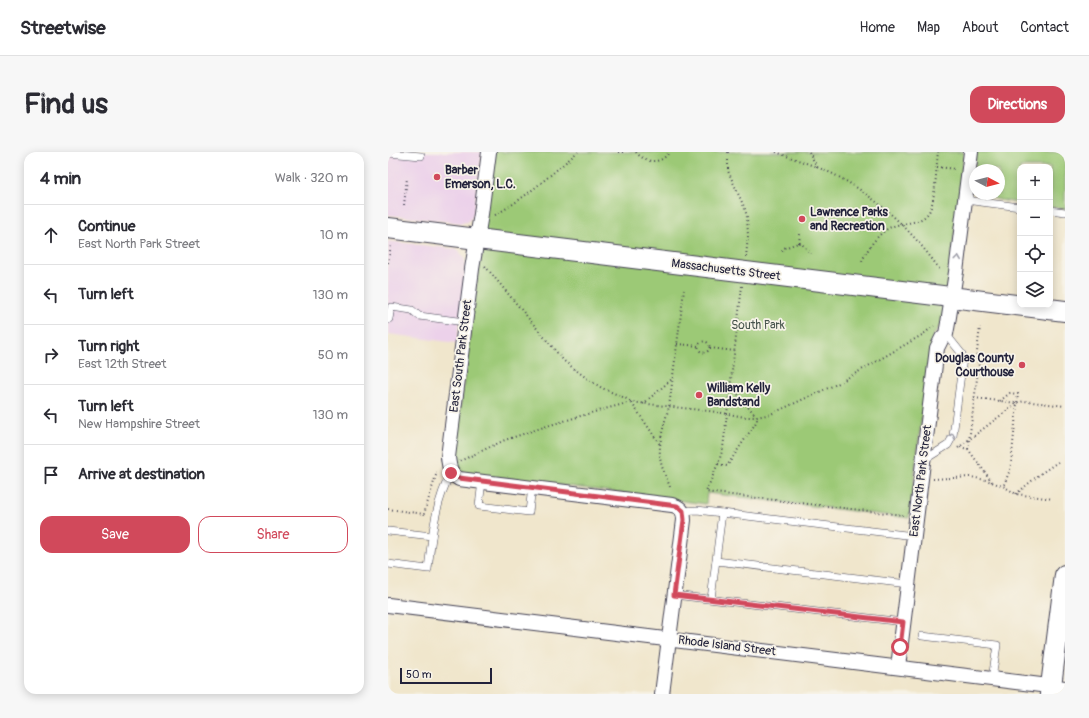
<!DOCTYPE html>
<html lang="en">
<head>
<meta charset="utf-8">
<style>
  body { margin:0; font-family:Pangolin,sans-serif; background:#f7f7f7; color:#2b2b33 }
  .controls { position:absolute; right:12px; top:12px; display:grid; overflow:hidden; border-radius:8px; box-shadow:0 2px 10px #0003 }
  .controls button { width:36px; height:36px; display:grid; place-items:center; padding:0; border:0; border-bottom:1px solid #e1e1e2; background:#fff; color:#2b2b33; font:20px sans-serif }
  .compass { position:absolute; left:581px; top:12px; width:36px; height:36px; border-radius:50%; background:#fff; box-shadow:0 2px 10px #0003; rotate:97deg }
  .scale { position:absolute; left:12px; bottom:10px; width:92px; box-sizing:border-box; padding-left:4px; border:2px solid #22223b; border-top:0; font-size:11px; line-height:14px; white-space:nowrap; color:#22223b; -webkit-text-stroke:3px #f7f3e8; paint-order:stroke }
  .stop { position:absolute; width:12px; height:12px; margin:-9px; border:3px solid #d1495b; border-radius:50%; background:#fff }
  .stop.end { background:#d1495b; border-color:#fff; box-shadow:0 1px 4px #0008 }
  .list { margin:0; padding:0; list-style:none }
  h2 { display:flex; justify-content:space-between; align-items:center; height:52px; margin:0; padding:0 16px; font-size:17px }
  h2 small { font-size:13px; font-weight:400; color:#7c7c81 }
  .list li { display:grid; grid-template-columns:26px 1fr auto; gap:12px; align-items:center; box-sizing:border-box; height:60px; padding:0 16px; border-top:1px solid #e1e1e2 }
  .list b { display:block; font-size:15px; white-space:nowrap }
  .list p { margin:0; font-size:13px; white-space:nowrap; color:#7c7c81 }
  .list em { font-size:13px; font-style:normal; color:#7c7c81 }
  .actions { display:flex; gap:8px; padding:12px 16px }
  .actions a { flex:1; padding:9px 0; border:1px solid #d1495b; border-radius:12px; text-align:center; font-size:14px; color:#d1495b }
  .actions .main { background:#d1495b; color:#fff }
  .icon { flex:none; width:22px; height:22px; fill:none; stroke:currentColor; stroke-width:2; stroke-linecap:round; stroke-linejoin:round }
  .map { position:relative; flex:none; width:677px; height:542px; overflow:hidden; border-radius:12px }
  header { display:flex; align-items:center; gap:24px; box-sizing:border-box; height:56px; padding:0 20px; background:#fff; border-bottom:1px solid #e1e1e2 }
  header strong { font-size:19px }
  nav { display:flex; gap:22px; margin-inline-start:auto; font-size:14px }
  .intro { display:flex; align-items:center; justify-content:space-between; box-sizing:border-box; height:96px; padding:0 24px }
  h1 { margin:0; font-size:28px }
  .button { padding:10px 18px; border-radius:12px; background:#d1495b; color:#fff; font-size:14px; font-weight:700 }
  main { display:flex; gap:24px; padding:0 24px }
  aside { flex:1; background:#fff; border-radius:12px; box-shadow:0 2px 10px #0003 }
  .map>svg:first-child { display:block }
</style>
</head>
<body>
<header>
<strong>Streetwise</strong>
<nav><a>Home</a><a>Map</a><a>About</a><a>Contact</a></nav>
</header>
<div class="intro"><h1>Find us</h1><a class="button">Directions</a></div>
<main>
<aside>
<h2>4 min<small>Walk · 320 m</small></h2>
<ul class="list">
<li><svg class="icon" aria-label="ahead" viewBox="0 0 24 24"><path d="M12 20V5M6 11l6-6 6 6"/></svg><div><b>Continue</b><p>East North Park Street</p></div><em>10 m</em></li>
<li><svg class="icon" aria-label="left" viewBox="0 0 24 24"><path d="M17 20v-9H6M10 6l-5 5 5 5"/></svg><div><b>Turn left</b></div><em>130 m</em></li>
<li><svg class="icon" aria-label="right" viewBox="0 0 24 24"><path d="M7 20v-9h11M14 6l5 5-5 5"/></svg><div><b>Turn right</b><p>East 12th Street</p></div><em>50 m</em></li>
<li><svg class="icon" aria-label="left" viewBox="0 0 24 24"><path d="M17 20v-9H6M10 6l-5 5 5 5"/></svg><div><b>Turn left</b><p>New Hampshire Street</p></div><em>130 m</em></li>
<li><svg class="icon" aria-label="arrive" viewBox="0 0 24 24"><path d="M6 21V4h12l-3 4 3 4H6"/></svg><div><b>Arrive at destination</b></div></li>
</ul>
<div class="actions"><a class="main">Save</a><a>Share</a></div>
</aside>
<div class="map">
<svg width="677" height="542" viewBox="0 0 677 542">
  <rect width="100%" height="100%" fill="#f7f3e8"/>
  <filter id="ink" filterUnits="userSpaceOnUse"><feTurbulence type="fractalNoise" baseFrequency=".025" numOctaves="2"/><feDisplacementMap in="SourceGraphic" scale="8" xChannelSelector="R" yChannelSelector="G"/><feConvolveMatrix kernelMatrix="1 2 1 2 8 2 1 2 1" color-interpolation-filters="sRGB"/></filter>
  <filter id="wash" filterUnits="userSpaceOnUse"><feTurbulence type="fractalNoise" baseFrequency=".012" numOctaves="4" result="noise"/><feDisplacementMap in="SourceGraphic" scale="16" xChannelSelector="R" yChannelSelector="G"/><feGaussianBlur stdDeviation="0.9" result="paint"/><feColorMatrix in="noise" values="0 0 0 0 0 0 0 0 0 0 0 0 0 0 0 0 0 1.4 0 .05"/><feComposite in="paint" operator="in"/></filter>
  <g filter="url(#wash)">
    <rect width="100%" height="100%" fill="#f0e6cc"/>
    <g fill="#ecd1ea">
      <polygon points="0,0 94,0 85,64 80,70 72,71 0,63"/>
      <polygon points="0,89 67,97 71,99 76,106 78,112 69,191 0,182"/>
    </g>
    <g fill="#9cc976" stroke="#5f7658">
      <polygon points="106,0 576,0 562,117 553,173 546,182 543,191 521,366 319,341 318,352 71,320 65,311"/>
      <path d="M588 0H677V57L662 55V15H632V51C619 49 608 49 597 42H611V18H587V31L586 28Z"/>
    </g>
  </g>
  <g filter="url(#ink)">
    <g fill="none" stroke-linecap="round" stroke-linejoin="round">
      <defs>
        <g id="service">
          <polyline points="0,1 33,4"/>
          <polyline points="577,48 632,55"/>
          <polyline points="662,58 677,60"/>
          <polyline points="0,168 1,167 3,155 24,158 31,164 77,170"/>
          <polyline points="536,308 560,293 565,284 575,206 574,202 558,182"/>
          <polyline points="94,329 91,354 141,360 144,335"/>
          <polyline points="295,359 309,358 526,384"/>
          <polyline points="0,379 44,384"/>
          <polyline points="328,409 520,432"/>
          <path d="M0 412 40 417C44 384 47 350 63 321"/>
          <polyline points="286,443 515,470"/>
          <polyline points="323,447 334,361"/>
          <polyline points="534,484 609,493 604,527"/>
        </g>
        <g id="minor">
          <path d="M101 0 93 62 84 117 60 305C61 314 62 322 71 327L284 353C293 355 296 359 296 368L274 542"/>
          <polyline points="0,453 677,536"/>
          <polyline points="510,515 549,196 554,186 558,182 560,171 568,120 583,0"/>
        </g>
        <g id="secondary">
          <polyline points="0,76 677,159"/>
          <polyline points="662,542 677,423"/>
        </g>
      </defs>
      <use href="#service" stroke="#413f51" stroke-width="8"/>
      <use href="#minor" stroke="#413f51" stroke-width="16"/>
      <use href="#secondary" stroke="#413f51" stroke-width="22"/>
      <g stroke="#413f51" stroke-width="2" stroke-dasharray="1 3" stroke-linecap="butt">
        <polyline points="230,0 236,0"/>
        <path d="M248 0C256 11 274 13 281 0"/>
        <polyline points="340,0 340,19 357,57 359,65 360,84 358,105"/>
        <path d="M388 0C406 7 425 13 443 21 486 42 525 79 552 118"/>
        <polyline points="421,0 429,15"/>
        <polyline points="549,15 568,17"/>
        <polyline points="16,53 19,26"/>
        <path d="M107 63C138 46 163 22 190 0"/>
        <polyline points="411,91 412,82"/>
        <polyline points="394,99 396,96 410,91 413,91 423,102"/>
        <path d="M474 109C480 96 489 83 501 76 514 69 534 74 542 58 548 43 548 16 550 0"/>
        <polyline points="0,111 3,93"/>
        <polyline points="97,114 176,209 201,228 214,236 237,246 243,250 273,294"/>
        <polyline points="354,134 335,296 331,309 318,340 515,363"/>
        <circle cx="316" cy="195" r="5.5"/>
        <polyline points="289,192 311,194"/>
        <polyline points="322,196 346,199"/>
        <polyline points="586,246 629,251 636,249 677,254"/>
        <polyline points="612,249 622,241 630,242 623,312 622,318 615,335"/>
        <polyline points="255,252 284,227"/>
        <polyline points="572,295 580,297 604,330"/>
        <polyline points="570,296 629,251"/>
        <polyline points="580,297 591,211 588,208 592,175"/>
        <polyline points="72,309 117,288 159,274 213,258 243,250 329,260 357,265 369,265 383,262 451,231 534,183 546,174"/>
        <polyline points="330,312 339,314 369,269 369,265 342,233"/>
        <polyline points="545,327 583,325 598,328 617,335 628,342 665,347"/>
        <path d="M282 335C279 327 275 319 273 311 269 294 276 272 281 255L296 138"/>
        <polyline points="628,342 652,322 670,310"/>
        <polyline points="0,357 36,362 49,320"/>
      </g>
      <use href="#service" stroke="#fff" stroke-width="7"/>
      <use href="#minor" stroke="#fff" stroke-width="14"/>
      <use href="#secondary" stroke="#fff" stroke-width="20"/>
    </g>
    <defs><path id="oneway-chevron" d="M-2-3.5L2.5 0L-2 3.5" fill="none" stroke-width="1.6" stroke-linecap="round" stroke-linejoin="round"/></defs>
    <g stroke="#9c9ca7">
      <use href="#oneway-chevron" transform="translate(570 106) rotate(-83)"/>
      <use href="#oneway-chevron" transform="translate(564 284) rotate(-74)"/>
    </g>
  </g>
  <g fill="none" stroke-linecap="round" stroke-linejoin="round" filter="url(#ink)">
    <polyline stroke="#d1495b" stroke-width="5" points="63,321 71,326 289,354 295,359 296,368 286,443 515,470 512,495"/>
  </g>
  <g fill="#d1495b" stroke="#f7f3e8" stroke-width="1.5">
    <circle cx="49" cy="25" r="4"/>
    <circle cx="414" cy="67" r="4"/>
    <circle cx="634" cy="213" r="4"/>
    <circle cx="311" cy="243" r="4"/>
  </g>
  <g text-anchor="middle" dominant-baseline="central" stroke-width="3.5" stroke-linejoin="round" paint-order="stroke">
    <g font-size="12" font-weight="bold" fill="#22223b" stroke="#f7f3e8" text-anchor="start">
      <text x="57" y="18">Barber<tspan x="57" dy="14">Emerson, L.C.</tspan></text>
      <text x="422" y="60">Lawrence Parks<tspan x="422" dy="14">and Recreation</tspan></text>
      <text x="626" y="206" text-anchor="end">Douglas County<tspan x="626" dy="14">Courthouse</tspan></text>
      <text x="319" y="236">William Kelly<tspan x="319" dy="14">Bandstand</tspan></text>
    </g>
    <g font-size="12" fill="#22223b" stroke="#f7f3e8">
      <text transform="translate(338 118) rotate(7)">Massachusetts Street</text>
      <text transform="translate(73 204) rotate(-83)">East South Park Street</text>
      <text transform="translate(533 329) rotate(-83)">East North Park Street</text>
      <text transform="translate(339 494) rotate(7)">Rhode Island Street</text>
    </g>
    <g font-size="12" fill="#47544d" stroke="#f7f3e8">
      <text x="370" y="173">South Park</text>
    </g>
  </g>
</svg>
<div class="controls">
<button>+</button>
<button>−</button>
<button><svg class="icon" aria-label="locate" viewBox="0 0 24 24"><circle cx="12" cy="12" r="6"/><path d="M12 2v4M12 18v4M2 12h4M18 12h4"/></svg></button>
<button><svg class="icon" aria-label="layers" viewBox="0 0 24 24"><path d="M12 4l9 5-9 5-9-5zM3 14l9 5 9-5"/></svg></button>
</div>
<svg class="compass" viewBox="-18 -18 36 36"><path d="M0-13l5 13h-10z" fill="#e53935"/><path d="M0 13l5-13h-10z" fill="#7c7c81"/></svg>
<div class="scale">50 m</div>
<div class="stop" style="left:512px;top:495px"></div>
<div class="stop end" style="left:63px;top:321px"></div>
</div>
</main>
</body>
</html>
